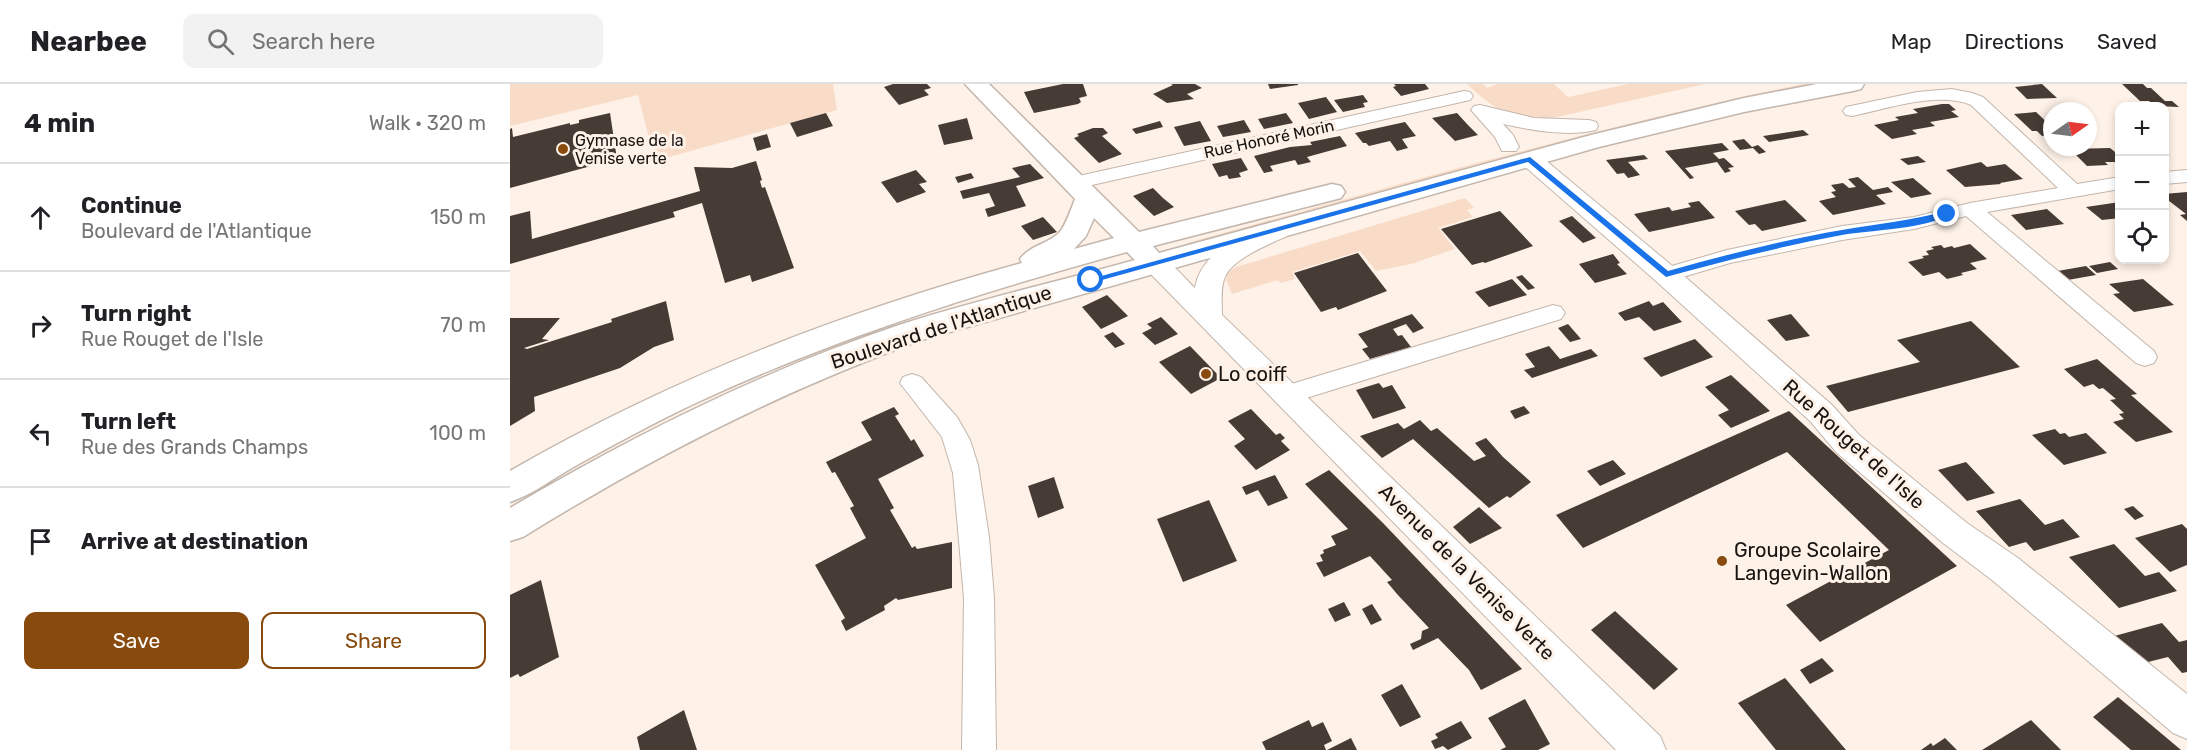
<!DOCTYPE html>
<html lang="en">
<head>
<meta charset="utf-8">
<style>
  body { margin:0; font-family:Rubik,sans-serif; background:#f2f2f2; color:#202124 }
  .controls { position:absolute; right:18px; top:18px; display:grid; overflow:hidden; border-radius:12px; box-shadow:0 3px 9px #0003 }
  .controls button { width:54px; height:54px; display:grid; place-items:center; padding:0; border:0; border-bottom:2px solid #e0e0e0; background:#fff; color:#202124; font:30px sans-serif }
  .compass { position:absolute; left:1533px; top:18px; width:54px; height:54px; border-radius:50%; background:#fff; box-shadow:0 3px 9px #0003; rotate:76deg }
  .stop { position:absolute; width:18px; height:18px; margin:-14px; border:4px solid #1a73e8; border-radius:50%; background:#fff }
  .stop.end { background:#1a73e8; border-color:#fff; box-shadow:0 2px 6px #0008 }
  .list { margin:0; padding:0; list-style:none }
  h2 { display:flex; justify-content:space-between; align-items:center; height:78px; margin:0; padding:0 24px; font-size:26px }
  h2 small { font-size:20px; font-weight:400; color:#757577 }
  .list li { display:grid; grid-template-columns:39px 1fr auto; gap:18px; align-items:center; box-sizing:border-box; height:108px; padding:0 24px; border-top:2px solid #e0e0e0 }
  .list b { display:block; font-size:22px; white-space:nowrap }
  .list p { margin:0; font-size:20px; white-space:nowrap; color:#757577 }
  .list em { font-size:20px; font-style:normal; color:#757577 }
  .actions { display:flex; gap:12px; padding:18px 24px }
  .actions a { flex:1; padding:14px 0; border:2px solid #894a0e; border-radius:12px; text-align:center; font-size:21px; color:#894a0e }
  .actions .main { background:#894a0e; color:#fff }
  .icon { flex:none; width:33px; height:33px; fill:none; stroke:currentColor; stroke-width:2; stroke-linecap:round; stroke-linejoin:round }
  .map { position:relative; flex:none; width:1677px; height:666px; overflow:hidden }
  header { display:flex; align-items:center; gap:36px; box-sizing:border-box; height:84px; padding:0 30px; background:#fff; border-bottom:2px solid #e0e0e0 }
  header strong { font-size:28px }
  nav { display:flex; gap:33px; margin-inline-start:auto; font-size:21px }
  .search { width:420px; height:54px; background:#f2f2f2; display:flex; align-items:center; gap:15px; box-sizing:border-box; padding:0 21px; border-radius:12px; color:#757577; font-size:22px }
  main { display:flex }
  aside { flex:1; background:#fff }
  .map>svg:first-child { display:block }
</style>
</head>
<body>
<header>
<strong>Nearbee</strong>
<div class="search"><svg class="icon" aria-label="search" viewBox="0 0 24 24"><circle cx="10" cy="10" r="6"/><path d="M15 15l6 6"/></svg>Search here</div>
<nav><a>Map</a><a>Directions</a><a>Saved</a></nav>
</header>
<main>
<aside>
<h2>4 min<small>Walk · 320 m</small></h2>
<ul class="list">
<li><svg class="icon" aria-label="ahead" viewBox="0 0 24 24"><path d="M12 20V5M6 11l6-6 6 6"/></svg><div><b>Continue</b><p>Boulevard de l'Atlantique</p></div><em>150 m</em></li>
<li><svg class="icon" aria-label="right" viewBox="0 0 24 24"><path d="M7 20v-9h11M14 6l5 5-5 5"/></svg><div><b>Turn right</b><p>Rue Rouget de l'Isle</p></div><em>70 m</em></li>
<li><svg class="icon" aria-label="left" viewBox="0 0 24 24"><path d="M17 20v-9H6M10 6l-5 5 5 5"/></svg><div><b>Turn left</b><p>Rue des Grands Champs</p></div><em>100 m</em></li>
<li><svg class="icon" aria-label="arrive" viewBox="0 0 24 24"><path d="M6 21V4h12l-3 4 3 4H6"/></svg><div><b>Arrive at destination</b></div></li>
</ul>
<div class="actions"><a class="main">Save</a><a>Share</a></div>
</aside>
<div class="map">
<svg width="1677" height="666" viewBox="0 0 1677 666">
  <rect width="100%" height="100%" fill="#fef1e7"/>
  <g fill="#f9dcc8">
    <polygon points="0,0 323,0 327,26 145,77 128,11 0,42"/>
    <path d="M957 0H973L977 4 988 0H1044L1058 13 1118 0H1195L1043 34C1004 37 985 27 957 0Z"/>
    <path d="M1293 0H1307L1096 47 745 145 676 162 677 159C882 103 1085 43 1293 0Z"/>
    <polygon points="955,114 964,124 957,126 963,133 928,144 945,165 901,180 866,187 850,167 782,188 785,195 770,199 768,196 722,210 716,195 718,189 726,183"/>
  </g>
  <g fill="#473c35">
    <polygon points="383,0 417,0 421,4 414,6 419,11 389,21 374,3"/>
    <polygon points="553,0 573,0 577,12 569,14 571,18 568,20 524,29 514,8"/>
    <polygon points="661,0 685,0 692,4 677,10 684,15 657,19 643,10 663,1"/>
    <polygon points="758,0 788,0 788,1 760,5"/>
    <polygon points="884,0 915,0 919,5 891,12 883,3 886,2"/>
    <polygon points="1532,0 1547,14 1517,15 1505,3"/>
    <polygon points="1612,0 1633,0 1637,4 1641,4 1655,17 1662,17 1669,23 1645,22 1639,17 1630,17"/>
    <polygon points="853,11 858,18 853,19 855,23 833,28 824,16"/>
    <polygon points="816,13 827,28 799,35 788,19"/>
    <polygon points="1432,20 1439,20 1446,26 1441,27 1449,33 1420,38 1425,42 1402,46 1407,50 1382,55 1364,41 1389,36 1385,33 1408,29 1403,25"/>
    <polygon points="1526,28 1542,43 1542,51 1532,52 1527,47 1522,47 1504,30"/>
    <polygon points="100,29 107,75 0,104 0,45 2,44 3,53 60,39 60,41 69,39 69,36"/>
    <polygon points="316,29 323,42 287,53 280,39"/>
    <polygon points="776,29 783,39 754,45 748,35"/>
    <polygon points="947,29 957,40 968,51 945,57 922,34"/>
    <polygon points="457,34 463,55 434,61 428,41"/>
    <polygon points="734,36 741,48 713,53 707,42"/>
    <polygon points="650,37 653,43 626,50 622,45"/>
    <polygon points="690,37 701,57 674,62 664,43"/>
    <polygon points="895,38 906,52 892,55 898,64 887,67 880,57 859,62 856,59 853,59 845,49"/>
    <polygon points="583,44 593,44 598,49 592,52 612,70 589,79 564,54 569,52 567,50"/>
    <polygon points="1293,46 1299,51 1259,58 1253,52"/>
    <polygon points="257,50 261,63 247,67 243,54"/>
    <polygon points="830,52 837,62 797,73 801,78 788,81 785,76 760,82 763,87 754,89 744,72 780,63 802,61 800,58"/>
    <polygon points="1234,55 1242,63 1248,61 1256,68 1249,70 1243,64 1230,66 1222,57"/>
    <polygon points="1212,59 1219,66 1203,69 1209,75 1214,74 1224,83 1218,84 1221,87 1215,89 1207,78 1175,84 1184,94 1180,95 1155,67"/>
    <polygon points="1600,64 1610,72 1610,78 1595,78 1598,81 1577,82 1560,65"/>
    <polygon points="1134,71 1138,75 1118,78 1130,91 1118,94 1114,89 1107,90 1096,76"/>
    <polygon points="1408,72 1416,78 1398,81 1390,75"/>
    <polygon points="731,74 738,86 729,89 731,93 719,95 717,91 709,93 702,80"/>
    <polygon points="246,77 252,96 250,97 252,104 255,103 284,184 242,198 240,191 215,199 192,119 163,128 165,133 0,180 0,132 20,127 22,155 190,107 184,83 222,84"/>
    <polygon points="1471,78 1477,83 1495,80 1513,95 1490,99 1491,100 1455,103 1436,86"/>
    <polygon points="520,80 534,94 506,102 516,122 478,133 475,125 485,122 479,109 453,115 450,107 510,93 502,84"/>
    <polygon points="406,86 417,98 409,100 416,108 387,119 371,98"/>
    <polygon points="461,89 464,94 448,99 445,93"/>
    <polygon points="1348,93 1363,106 1378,103 1383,108 1366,111 1376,120 1323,131 1309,117 1326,113 1321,108 1326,107 1321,101 1333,99 1339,104 1346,103 1338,95"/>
    <polygon points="1403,94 1422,110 1401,114 1381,98"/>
    <polygon points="643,104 653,114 664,123 644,132 623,112"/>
    <polygon points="1677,108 1677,137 1670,131 1676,130 1654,113 1654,110"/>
    <polygon points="1275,116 1297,137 1252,147 1245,140 1239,141 1225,127"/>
    <polygon points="1189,117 1205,134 1139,148 1124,130 1159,123 1162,127 1181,123 1178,119"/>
    <polygon points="1610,118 1610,134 1592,136 1576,123"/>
    <polygon points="1537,125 1554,140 1516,146 1501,131"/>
    <polygon points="990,127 1023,162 975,179 973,178 962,181 931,145"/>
    <polygon points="1062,132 1086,154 1073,159 1049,137"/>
    <polygon points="533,133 547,148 523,156 511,142"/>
    <polygon points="1460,160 1477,175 1460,179 1467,185 1451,189 1453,191 1437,195 1429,188 1413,192 1398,178 1414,174 1412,172 1419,171 1416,167 1424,165 1421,163 1431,161 1434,164 1442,162 1444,164"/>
    <polygon points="848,169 877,207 828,226 826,223 811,228 784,189"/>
    <polygon points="1103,170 1110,179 1107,180 1117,190 1085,199 1069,180"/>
    <polygon points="1600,178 1608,185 1587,189 1579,182"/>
    <polygon points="1576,182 1586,191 1552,197 1542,188"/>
    <polygon points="1012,191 1025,204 1018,206 1006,193"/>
    <polygon points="1002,195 1017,211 979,223 965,208"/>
    <polygon points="1633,195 1664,221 1624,228 1603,210 1610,209 1599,200"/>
    <polygon points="597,211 618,232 591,245 572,223"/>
    <polygon points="156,217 164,256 144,263 110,284 24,313 25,327 0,342 0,234 50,234 32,255 39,256 14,264 17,265 102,238 101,235"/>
    <polygon points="1139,217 1143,222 1153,218 1172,238 1144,247 1129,233 1115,237 1108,229"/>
    <polygon points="902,230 914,244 903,249 896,240 883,245 888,252 892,251 901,263 860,275 852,265 858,263 848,250"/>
    <polygon points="1281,230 1300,252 1276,257 1257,236"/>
    <polygon points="651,233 668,250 645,261 632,249 642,244 637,240"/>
    <polygon points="1461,237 1510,283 1338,328 1316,302 1410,278 1387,256"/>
    <polygon points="1058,240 1071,255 1060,258 1048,244"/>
    <polygon points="603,248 615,260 605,264 594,252"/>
    <polygon points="1185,255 1203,273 1151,293 1133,274"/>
    <polygon points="680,262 711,294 681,310 649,278"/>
    <polygon points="1039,262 1050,275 1081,265 1088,272 1022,294 1014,286 1025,283 1015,270"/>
    <polygon points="1587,275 1627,310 1621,311 1663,348 1626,358 1603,338 1614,335 1609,330 1614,329 1600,316 1606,315 1593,304 1589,305 1583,300 1574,303 1554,285"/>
    <polygon points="1221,291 1260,327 1221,344 1208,331 1219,326 1195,303"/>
    <polygon points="869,299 873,304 882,301 896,324 863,335 846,306"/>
    <polygon points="1014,322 1020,329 1005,335 1000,327"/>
    <polygon points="384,323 389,330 385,332 401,357 404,355 414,372 368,395 384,424 380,426 402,464 405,462 407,465 442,458 442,504 388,516 386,514 374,522 375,526 336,547 331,537 335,534 305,481 356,454 340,424 344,422 325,388 322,389 316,378 362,356 351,338"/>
    <polygon points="741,325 766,351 770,349 775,354 771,357 780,366 746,386 724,362 735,355 718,337"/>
    <polygon points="1279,327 1447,482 1310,558 1276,521 1379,466 1277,368 1073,464 1046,431"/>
    <polygon points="910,336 921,347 927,344 964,377 976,372 965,359 976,354 993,373 1021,398 1000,414 997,412 979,424 903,355 872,374 850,352 888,339 894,345"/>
    <polygon points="1545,345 1550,350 1555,349 1559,353 1576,349 1597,369 1554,381 1522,351"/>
    <polygon points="1103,376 1116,390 1090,402 1077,387"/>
    <polygon points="1456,378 1485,409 1457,417 1428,386"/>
    <polygon points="819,386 873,439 1012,585 971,606 959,586 928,554 903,566 900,560 911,555 912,547 919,544 887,510 877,498 882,496 860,472 814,493 806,479 813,477 810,471 814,469 813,466 826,461 821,452 838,445 795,400"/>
    <polygon points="765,391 778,414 758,422 748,406 736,411 732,403"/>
    <polygon points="544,393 554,424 528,434 518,402"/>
    <polygon points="1510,415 1535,441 1553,435 1570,453 1524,467 1516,458 1499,463 1466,427"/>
    <polygon points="699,416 727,477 673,498 647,435"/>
    <polygon points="1623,422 1634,432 1625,436 1614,425"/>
    <polygon points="969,423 992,444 960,460 943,443"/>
    <polygon points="1672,440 1677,445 1677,481 1660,488 1625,454"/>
    <polygon points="1604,460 1635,492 1649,488 1667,507 1609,524 1559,473"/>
    <polygon points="31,496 49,573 10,593 8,590 0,594 0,511"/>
    <polygon points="834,518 841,531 825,538 818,525"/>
    <polygon points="862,520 872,536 861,541 852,525"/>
    <polygon points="1105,527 1168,585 1144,606 1081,546"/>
    <polygon points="1652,539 1669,558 1677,556 1677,588 1672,589 1658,573 1634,579 1597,554"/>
    <polygon points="1312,574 1324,587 1300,600 1290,586"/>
    <polygon points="1275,594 1336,666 1266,666 1228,619"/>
    <polygon points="892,600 911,633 890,643 871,611"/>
    <polygon points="1608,613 1671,666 1621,666 1583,633"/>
    <polygon points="1015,615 1040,660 1028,666 990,666 996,663 978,634"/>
    <polygon points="174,626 187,666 130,666 127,653"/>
    <polygon points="799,636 802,643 813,638 822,657 814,661 816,666 756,666 752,658"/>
    <polygon points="1521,636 1551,666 1472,666"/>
    <polygon points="951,637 962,654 938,666 933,662 925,665 921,657 928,654 925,650"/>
    <polygon points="841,654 847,666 817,666"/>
    <polygon points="1435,654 1447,666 1411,666 1421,659 1423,662"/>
  </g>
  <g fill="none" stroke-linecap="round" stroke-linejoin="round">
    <defs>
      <g id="minor">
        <path d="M1442 5 1462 9 1473 13 1567 100 1610 93V105L1477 128 1644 267 1647 273 1644 279 1635 282 1626 279 1456 132 1404 145 1332 156 1220 179 1156 198 1148 196 1145 191 1148 186 1217 166 1332 142 1404 133 1460 119 1548 104 1461 21C1428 7 1376 25 1342 32L1336 31 1333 27 1336 23 1407 8Z"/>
        <polygon points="954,7 960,8 963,12 960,16 564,105 557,103 554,99 557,95 564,93"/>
        <path d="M970 21 1024 34 1079 36 1086 38 1088 42 1086 46C1057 53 1021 46 993 40L1003 51 1009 63 1006 67H992L985 53 961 26 964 22Z"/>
        <polygon points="1677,86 1677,98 1654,100 1654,88"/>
        <polygon points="1043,221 1051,223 1055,229 1051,235 777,320 768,318 765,311 768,304"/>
        <polygon points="402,290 411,293 447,333 460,356 468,381 479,453 484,514 486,666 452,666 454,514 443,389 432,353 390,299 393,293"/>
      </g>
      <g id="tertiary">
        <polygon points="1020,68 1028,70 1166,185 1322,321 1349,351 1457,439 1508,474 1677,610 1677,655 1663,649 1482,496 1433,459 1327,369 1300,337 1146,197 1012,80 1008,75 1012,70"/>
        <path d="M768 138 777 140 781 146 777 152C760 160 722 175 715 193 710 204 712 219 712 231L1150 652 1156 666H1106L631 180 634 174C656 168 670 190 685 204 690 168 736 146 768 138Z"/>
      </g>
      <path id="secondary" d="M455 0H479L629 148 822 100 831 102 835 108 831 114 643 162 649 169 1081 51 1234 14 1307 0H1354L1351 5 1343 7 1234 28 1089 63 412 256C271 307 140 374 13 453L0 457V424C124 351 252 287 389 241 466 216 547 198 625 176L617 168 595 174C455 213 319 257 188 318 147 337 107 359 67 381 45 393 24 410 0 418V387C161 294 333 228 512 179L510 175C519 162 537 160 549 149 556 141 561 125 565 115ZM584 134 604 154 564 165 576 152Z"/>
    </defs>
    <use href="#minor" stroke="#c3b6ad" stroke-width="2"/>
    <use href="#tertiary" stroke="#c3b6ad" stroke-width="2"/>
    <use href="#secondary" stroke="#c3b6ad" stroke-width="3"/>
    <use href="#minor" fill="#fff" fill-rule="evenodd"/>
    <use href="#tertiary" fill="#fff" fill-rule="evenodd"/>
    <use href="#secondary" fill="#fff" fill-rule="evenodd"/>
  </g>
  <path fill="#1a73e8" d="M1020 73 1158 187C1215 171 1273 156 1332 146 1368 140 1402 136 1437 127L1440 130C1417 145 1361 146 1332 151 1273 162 1214 177 1156 193L1018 78 581 199 577 196Z"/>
  <g fill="#894a0e" stroke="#fef1e7" stroke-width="2">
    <circle cx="53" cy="65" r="6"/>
    <circle cx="696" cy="290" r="6"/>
    <circle cx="1212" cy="477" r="6"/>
  </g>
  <g text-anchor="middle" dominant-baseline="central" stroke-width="6" stroke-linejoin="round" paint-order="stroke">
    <g font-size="16" fill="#181411" stroke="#fef1e7">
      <text transform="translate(759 55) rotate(-12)">Rue Honoré Morin</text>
    </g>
    <g font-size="16" fill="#181411" stroke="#fef1e7" text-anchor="start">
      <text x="65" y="56">Gymnase de la<tspan x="65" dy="18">Venise verte</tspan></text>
    </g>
    <g font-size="20" fill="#181411" stroke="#fef1e7">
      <text transform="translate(431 243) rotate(-18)">Boulevard de l'Atlantique</text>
      <text transform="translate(1344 360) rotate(42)">Rue Rouget de l'Isle</text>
      <text transform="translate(957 488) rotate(45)">Avenue de la Venise Verte</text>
    </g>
    <g font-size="20" fill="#181411" stroke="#fef1e7" text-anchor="start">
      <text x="708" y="290">Lo coiff</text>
      <text x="1224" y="466">Groupe Scolaire<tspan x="1224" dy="23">Langevin-Wallon</tspan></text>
    </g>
  </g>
</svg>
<div class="controls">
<button>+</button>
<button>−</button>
<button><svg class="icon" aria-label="locate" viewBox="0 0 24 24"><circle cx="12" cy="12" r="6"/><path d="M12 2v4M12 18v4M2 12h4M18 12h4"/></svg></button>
</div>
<svg class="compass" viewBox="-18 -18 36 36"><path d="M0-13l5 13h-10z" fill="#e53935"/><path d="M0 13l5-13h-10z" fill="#757577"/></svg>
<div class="stop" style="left:581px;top:196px"></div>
<div class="stop end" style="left:1437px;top:130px"></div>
</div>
</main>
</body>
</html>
